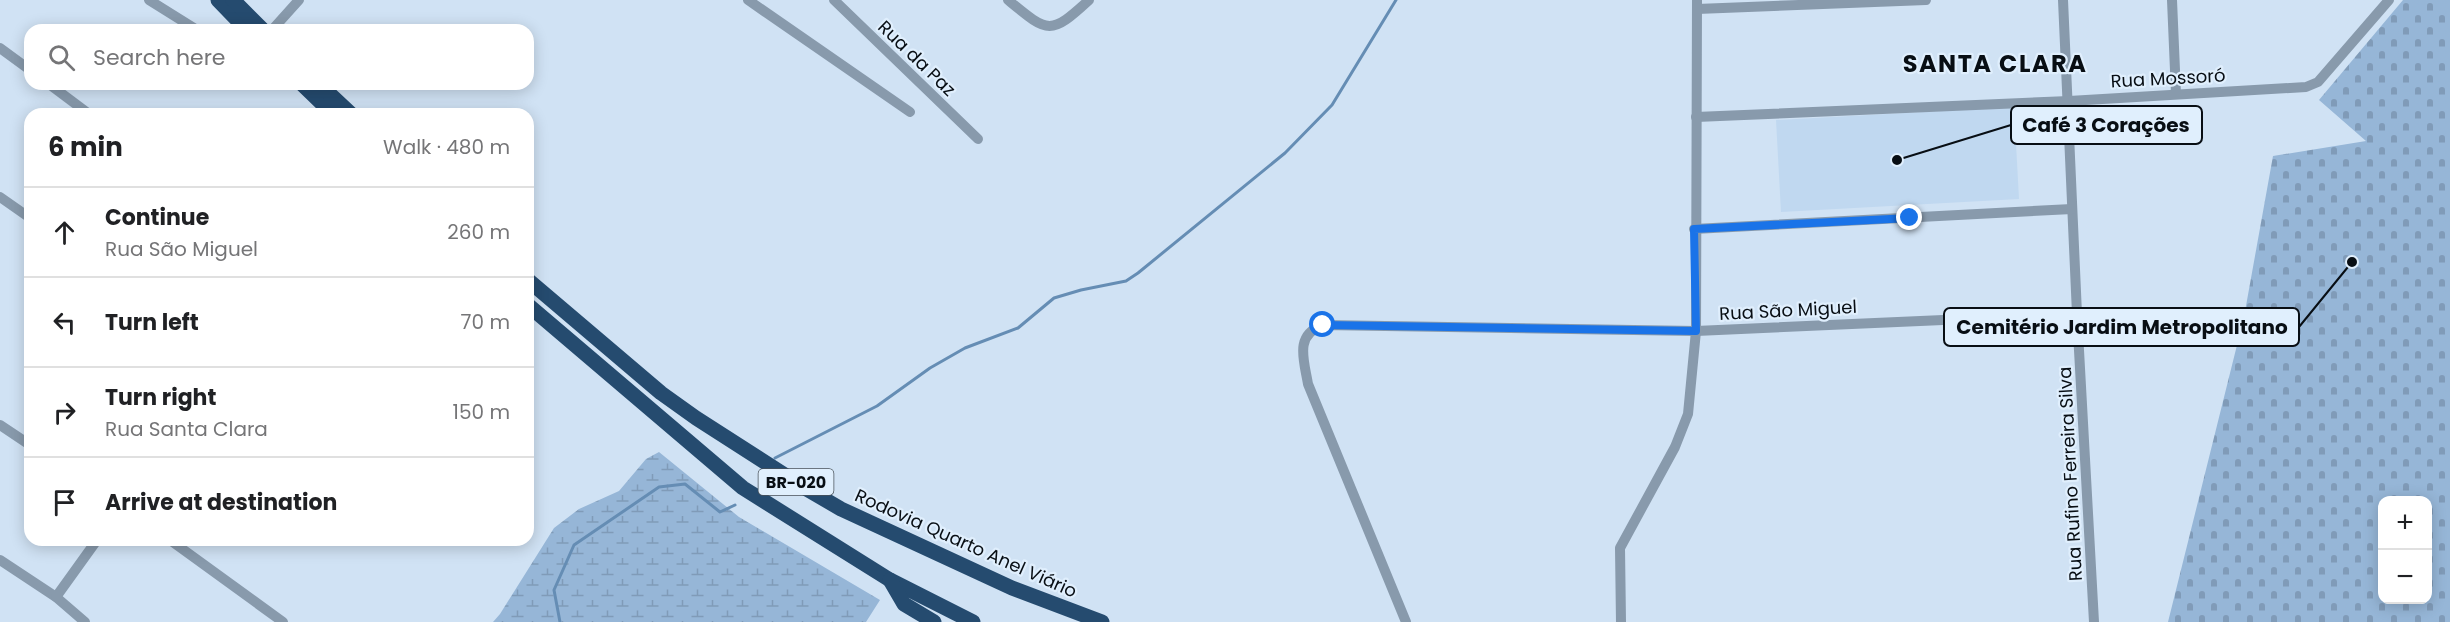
<!DOCTYPE html>
<html lang="en">
<head>
<meta charset="utf-8">
<style>
  body { margin:0; font-family:Poppins,sans-serif; background:#f2f2f2; color:#202124 }
  .controls { position:absolute; right:18px; bottom:18px; display:grid; overflow:hidden; border-radius:12px; box-shadow:0 3px 15px #0003 }
  .controls button { width:54px; height:54px; display:grid; place-items:center; padding:0; border:0; border-bottom:2px solid #e0e0e0; background:#fff; color:#202124; font:30px sans-serif }
  .stop { position:absolute; width:18px; height:18px; margin:-14px; border:4px solid #1a73e8; border-radius:50%; background:#fff }
  .stop.end { background:#1a73e8; border-color:#fff; box-shadow:0 2px 6px #0008 }
  .list { margin:0; padding:0; list-style:none }
  h2 { display:flex; justify-content:space-between; align-items:center; height:78px; margin:0; padding:0 24px; font-size:26px }
  h2 small { font-size:20px; font-weight:400; color:#757577 }
  .list li { display:grid; grid-template-columns:39px 1fr auto; gap:18px; align-items:center; box-sizing:border-box; height:90px; padding:0 24px; border-top:2px solid #e0e0e0 }
  .list b { display:block; font-size:22px; white-space:nowrap }
  .list p { margin:0; font-size:20px; white-space:nowrap; color:#757577 }
  .list em { font-size:20px; font-style:normal; color:#757577 }
  .icon { flex:none; width:33px; height:33px; fill:none; stroke:currentColor; stroke-width:2; stroke-linecap:round; stroke-linejoin:round }
  .map { position:relative; flex:none; width:2450px; height:622px; overflow:hidden }
  .search { position:absolute; background:#fff; box-shadow:0 3px 15px #0003; left:24px; top:24px; width:510px; height:66px; display:flex; align-items:center; gap:15px; box-sizing:border-box; padding:0 21px; border-radius:18px; color:#757577; font-size:22px }
  .panel { position:absolute; background:#fff; box-shadow:0 3px 15px #0003; left:24px; top:108px; width:510px; height:438px; border-radius:18px }
  .map>svg:first-child { display:block }
</style>
</head>
<body>
<div class="map">
<svg width="2450" height="622" viewBox="0 0 2450 622">
  <defs>
    <pattern id="wetland-marsh" width="20" height="14" patternUnits="userSpaceOnUse" patternTransform="scale(1.5)"><rect width="20" height="14" fill="#96b6d7"/><path d="M1 5h8M5 5V1M11 12h8M15 12V8" fill="none" stroke="#809bb8"/></pattern>
    <pattern id="cemetery-stones" width="16" height="16" patternUnits="userSpaceOnUse" patternTransform="scale(1.5)"><rect width="16" height="16" fill="#96b6d7"/><path d="M2 7V4a2 2 0 0 1 4 0v3zM10 15v-3a2 2 0 0 1 4 0v3z" fill="#809bb8"/></pattern>
  </defs>
  <rect width="100%" height="100%" fill="#d0e2f4"/>
  <polygon fill="#c0d8f0" points="2014,107 2019,199 1781,212 1776,120"/>
  <polygon fill="url(#wetland-marsh)" points="659,452 739,517 880,600 866,622 493,622 500,614 554,528 579,509 619,491 646,459"/>
  <path fill="url(#cemetery-stones)" fill-rule="evenodd" d="M2403 0H2450V622H2168L2244 317 2273 156 2366 141 2319 100ZM2382 500H2428V600H2382Z"/>
  <g fill="none" stroke-linecap="round" stroke-linejoin="round">
    <g stroke="#658db4" stroke-width="3">
      <polyline points="775,458 877,406 930,368 965,348 1018,328 1054,298 1081,290 1126,281 1138,273 1285,153 1332,105 1396,0"/>
      <polyline points="560,622 554,590 574,545 659,487 685,484 720,512 735,505"/>
    </g>
    <g stroke="#889aac" stroke-width="10">
      <polyline points="149,0 197,30"/>
      <polyline points="748,0 910,112"/>
      <polyline points="834,0 978,139"/>
      <path d="M1008 0C1048 33 1050 36 1089 0"/>
      <polyline points="2063,0 2077,314 2094,622"/>
      <polyline points="2172,0 2176,94"/>
      <polyline points="1697,9 1926,0"/>
      <polyline points="272,30 299,0"/>
      <polyline points="0,48 30,70"/>
      <polyline points="49,84 89,114"/>
      <polyline points="1696,117 2069,101 2306,87 2318,82 2389,0"/>
      <polyline points="0,197 30,218"/>
      <polyline points="1694,229 2072,209"/>
      <polyline points="0,425 30,445"/>
      <polyline points="170,540 283,622"/>
      <polyline points="0,560 56,597 85,622"/>
      <polyline points="56,597 97,540"/>
      <path d="M1406 622 1308 384C1304 360 1294 335 1323 325L1696 331 2077 314"/>
      <polyline points="1621,622 1620,548 1675,447 1688,414 1696,331 1697,0"/>
    </g>
    <g stroke="#254b6f" stroke-width="15">
      <polyline points="218,0 247,30"/>
      <polyline points="233,0 263,30"/>
      <polyline points="302,84 333,114"/>
      <polyline points="319,84 351,114"/>
      <polyline points="528,280 661,393 696,418 805,488 841,509 1012,588 1102,622"/>
      <polyline points="528,305 743,488 890,580 973,622"/>
      <polyline points="890,580 904,604 934,622"/>
    </g>
  </g>
  <g fill="none" stroke-linecap="round" stroke-linejoin="round">
    <polyline stroke="#1a73e8" stroke-width="8" points="1323,325 1696,331 1694,229 1910,218"/>
  </g>
  <g text-anchor="middle" dominant-baseline="central" stroke-width="4.5" stroke-linejoin="round" paint-order="stroke">
    <rect fill="#e0effd" stroke="#49525a" stroke-width="1.5" x="758.5" y="469" width="75" height="26" rx="4.5"/>
    <g font-size="16" font-weight="bold" fill="#080e14">
      <text x="796" y="482">BR-020</text>
    </g>
    <g font-size="18" fill="#080e14" stroke="#e0effd">
      <text transform="translate(917 58) rotate(44)">Rua da Paz</text>
      <text transform="translate(2168 78) rotate(-3)">Rua Mossoró</text>
      <text transform="translate(1788 310) rotate(-3)">Rua São Miguel</text>
      <text transform="translate(2070 474) rotate(-93)">Rua Rufino Ferreira Silva</text>
      <text transform="translate(966 543) rotate(24)">Rodovia Quarto Anel Viário</text>
    </g>
    <g font-size="24" font-weight="bold" letter-spacing="1.5" fill="#080e14" stroke="#e0effd">
      <text x="1995" y="63">SANTA CLARA</text>
    </g>
  </g>
  <path fill="none" stroke="#080e14" stroke-width="2" d="M1897 160L2011 125M2352 262L2299 327"/>
  <g fill="#080e14" stroke="#e0effd" stroke-width="2">
    <circle cx="1897" cy="160" r="6"/>
    <circle cx="2352" cy="262" r="6"/>
  </g>
  <g fill="#e0effd" stroke="#080e14" stroke-width="2">
    <rect x="2011" y="106" width="191" height="38" rx="6"/>
    <rect x="1944" y="308" width="355" height="38" rx="6"/>
  </g>
  <g font-size="20" text-anchor="middle" font-weight="bold" fill="#080e14">
    <text x="2106" y="132">Café 3 Corações</text>
    <text x="2122" y="334">Cemitério Jardim Metropolitano</text>
  </g>
</svg>
<div class="controls">
<button>+</button>
<button>−</button>
</div>
<div class="stop" style="left:1323px;top:325px"></div>
<div class="stop end" style="left:1910px;top:218px"></div>
<div class="search"><svg class="icon" aria-label="search" viewBox="0 0 24 24"><circle cx="10" cy="10" r="6"/><path d="M15 15l6 6"/></svg>Search here</div>
<section class="panel">
<h2>6 min<small>Walk · 480 m</small></h2>
<ul class="list">
<li><svg class="icon" aria-label="ahead" viewBox="0 0 24 24"><path d="M12 20V5M6 11l6-6 6 6"/></svg><div><b>Continue</b><p>Rua São Miguel</p></div><em>260 m</em></li>
<li><svg class="icon" aria-label="left" viewBox="0 0 24 24"><path d="M17 20v-9H6M10 6l-5 5 5 5"/></svg><div><b>Turn left</b></div><em>70 m</em></li>
<li><svg class="icon" aria-label="right" viewBox="0 0 24 24"><path d="M7 20v-9h11M14 6l5 5-5 5"/></svg><div><b>Turn right</b><p>Rua Santa Clara</p></div><em>150 m</em></li>
<li><svg class="icon" aria-label="arrive" viewBox="0 0 24 24"><path d="M6 21V4h12l-3 4 3 4H6"/></svg><div><b>Arrive at destination</b></div></li>
</ul>
</section>
</div>
</body>
</html>
